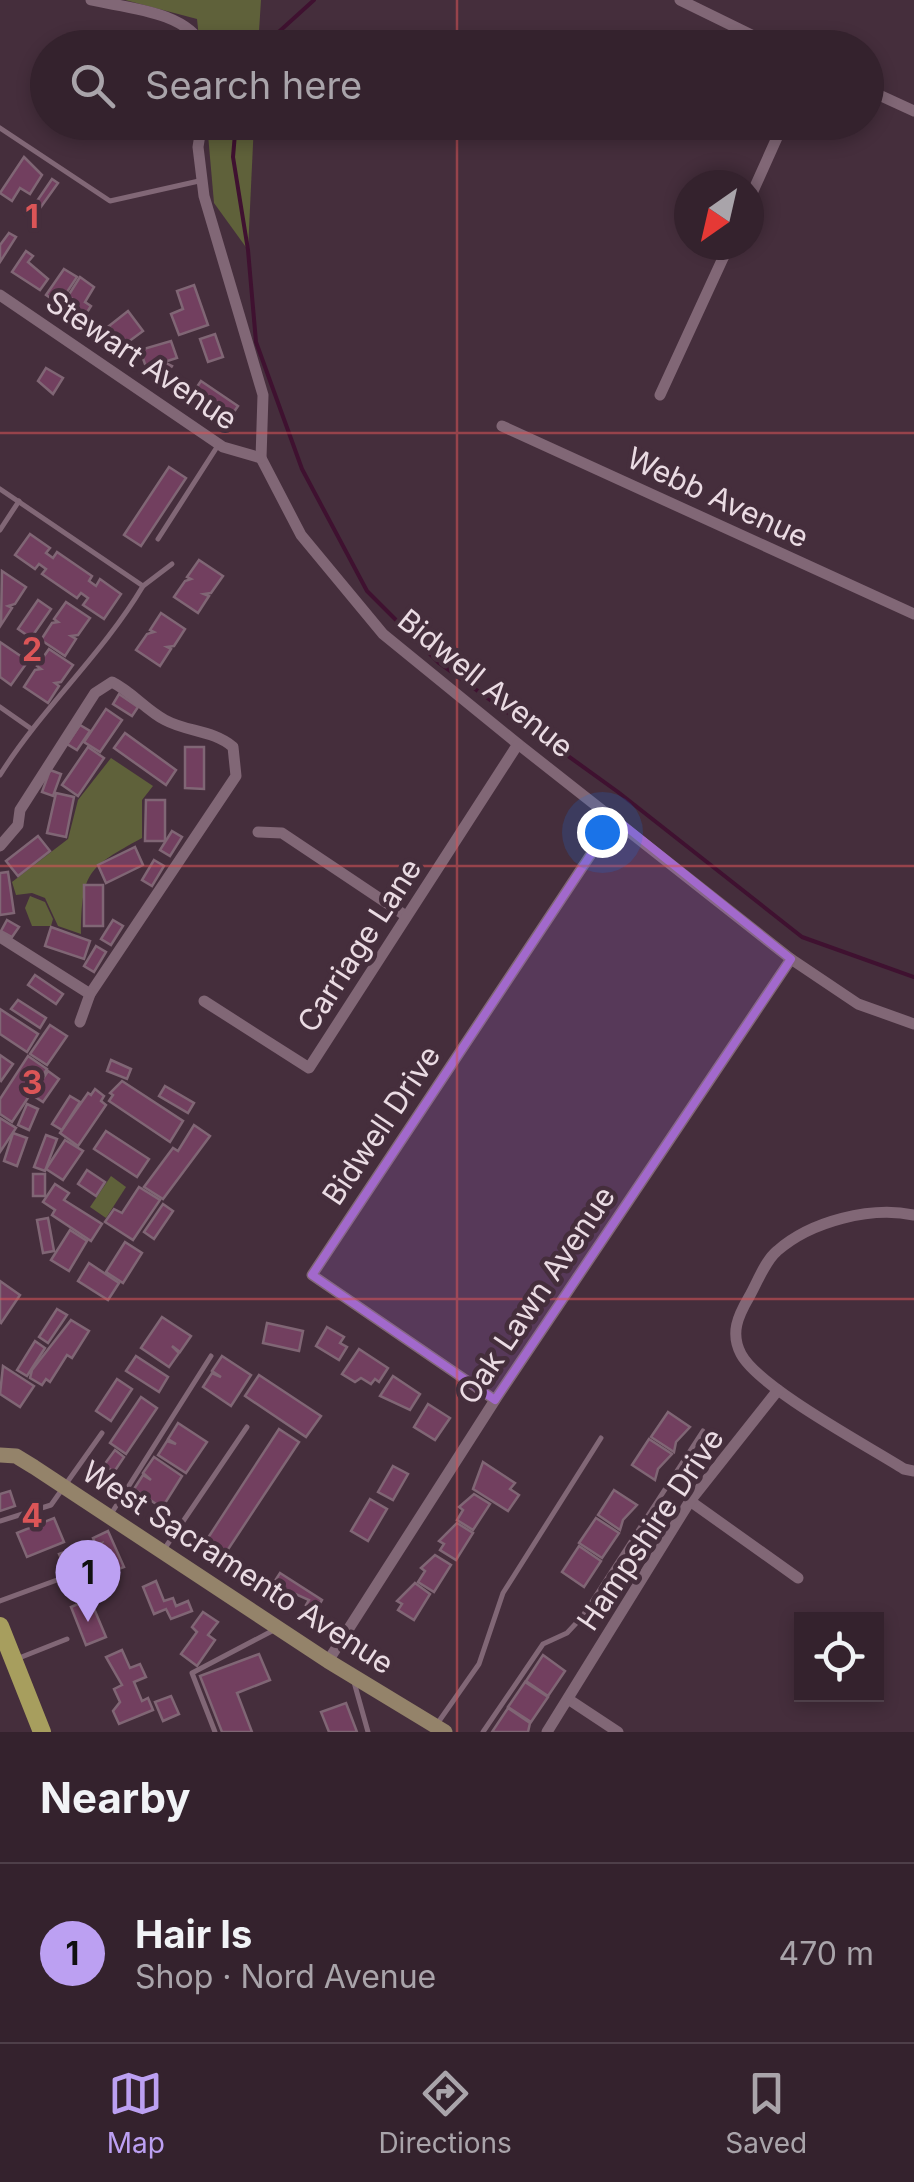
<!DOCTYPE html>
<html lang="en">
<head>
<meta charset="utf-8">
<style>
  body { margin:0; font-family:Inter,sans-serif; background:#3c2a35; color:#f1f3f6 }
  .controls { position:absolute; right:30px; bottom:30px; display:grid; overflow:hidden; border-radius:0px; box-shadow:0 5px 15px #0003 }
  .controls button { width:90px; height:90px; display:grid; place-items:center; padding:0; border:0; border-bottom:2px solid #4e3f49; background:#34222d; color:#f1f3f6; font:50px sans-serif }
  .compass { position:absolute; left:674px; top:170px; width:90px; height:90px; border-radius:50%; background:#34222d; box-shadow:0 5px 15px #0003; rotate:214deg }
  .you { position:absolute; left:602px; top:832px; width:35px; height:35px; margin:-25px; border:8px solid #fff; border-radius:50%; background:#1a73e8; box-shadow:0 0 0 15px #1a73e833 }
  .badge { display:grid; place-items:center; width:65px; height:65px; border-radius:50%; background:#bca0f2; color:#111; font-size:32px; font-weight:700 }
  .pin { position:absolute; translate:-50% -82px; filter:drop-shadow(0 2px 5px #0008) }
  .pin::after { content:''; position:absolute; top:52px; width:35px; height:30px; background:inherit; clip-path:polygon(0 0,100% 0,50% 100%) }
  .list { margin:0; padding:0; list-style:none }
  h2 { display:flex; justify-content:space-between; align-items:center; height:130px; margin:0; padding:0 40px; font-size:42px }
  h2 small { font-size:32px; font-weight:400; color:#a9a4aa }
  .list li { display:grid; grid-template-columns:65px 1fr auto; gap:30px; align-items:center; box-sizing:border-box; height:180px; padding:0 40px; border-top:2px solid #4e3f49 }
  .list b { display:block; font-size:38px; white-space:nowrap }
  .list p { margin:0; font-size:32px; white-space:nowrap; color:#a9a4aa }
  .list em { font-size:32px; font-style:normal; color:#a9a4aa }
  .icon { flex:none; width:55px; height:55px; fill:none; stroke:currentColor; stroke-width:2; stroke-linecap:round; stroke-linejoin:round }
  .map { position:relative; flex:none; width:914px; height:1732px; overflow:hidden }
  .search { position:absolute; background:#34222d; box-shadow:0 5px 15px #0003; left:30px; right:30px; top:30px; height:110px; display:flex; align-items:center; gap:25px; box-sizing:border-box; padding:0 35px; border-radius:55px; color:#a9a4aa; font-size:38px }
  .sheet { height:310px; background:#34222d }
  nav { display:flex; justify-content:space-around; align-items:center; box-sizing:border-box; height:140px; border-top:2px solid #4e3f49; background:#34222d; font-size:28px; color:#a9a4aa }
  nav a { display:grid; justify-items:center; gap:5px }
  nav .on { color:#bca0f2 }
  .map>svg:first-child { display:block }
</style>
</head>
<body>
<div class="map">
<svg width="914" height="1732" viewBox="0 0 914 1732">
  <rect width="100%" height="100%" fill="#452e3c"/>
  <g fill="#5f613a">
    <polygon points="125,0 261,0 258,47 200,47 197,19"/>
    <polygon points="207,123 254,123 248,250 214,203"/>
    <path d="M111 758 153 786 142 800V838C87 868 82 872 81 934L58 926 45 898 32 893 16 895 12 882 68 839 78 800Z"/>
    <polygon points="30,896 45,902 53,919 51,926 32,926 25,908"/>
    <polygon points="111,1176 126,1187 106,1218 90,1207"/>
  </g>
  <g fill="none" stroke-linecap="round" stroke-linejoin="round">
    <g stroke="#3f1130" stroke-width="4">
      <polyline points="261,48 314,0"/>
      <polyline points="236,122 233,157 248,250 256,342 302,469 367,591 439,663 618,792 802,937 914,977"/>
    </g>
  </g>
  <g fill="#723f5f" stroke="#806675" stroke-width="2.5">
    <polygon points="24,157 42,175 30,194 20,188 12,201 0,193"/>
    <polygon points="52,179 58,183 38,211 33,207"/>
    <polygon points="9,233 16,237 0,262 0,245"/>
    <polygon points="26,251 33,256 28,262 48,279 40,290 12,272"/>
    <polygon points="64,269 77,277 59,304 46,295"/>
    <polygon points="80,277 94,287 85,302 91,306 82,320 70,312 77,302 68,296"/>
    <polygon points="194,285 208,325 179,335 171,314 183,309 177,291"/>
    <polygon points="128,311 143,331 124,345 109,326"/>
    <polygon points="215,334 223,357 208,362 200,339"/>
    <polygon points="171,341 177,358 164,362 172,366 164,379 146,367 140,350"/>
    <polygon points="46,368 63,378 53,394 38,381"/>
    <polygon points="201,381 238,406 227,422 190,397"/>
    <polygon points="169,467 186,478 141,546 124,535"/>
    <polygon points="30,534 50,548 46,553 53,558 57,552 92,576 89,581 96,586 100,579 121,594 104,619 83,605 88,598 81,593 77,598 42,574 46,569 39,564 35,569 15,555"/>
    <polygon points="199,560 223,576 211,593 204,594 209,596 198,613 174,597 185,581 191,579 187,577"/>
    <polygon points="2,571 26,587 15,604 8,606 12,608 1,625"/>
    <polygon points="38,600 51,609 31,638 18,629"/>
    <polygon points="66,602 90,618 78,635 71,636 76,639 65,656 41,640 52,623 58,622 54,619"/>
    <polygon points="161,613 185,629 174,646 167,647 171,649 160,666 136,650 147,634 154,632 150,630"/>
    <polygon points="0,642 28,661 11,685 0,677"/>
    <polygon points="49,649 73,665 61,682 55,683 59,686 48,703 24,687 35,670 41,669 37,666"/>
    <polygon points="119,694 138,707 132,716 113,704"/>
    <polygon points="106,709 122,720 100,752 84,742"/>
    <polygon points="80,725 90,731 77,750 67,744"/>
    <polygon points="125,733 176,770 166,785 114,748"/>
    <polygon points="88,747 104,758 78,796 62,785"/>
    <polygon points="185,747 204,747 204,789 185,788"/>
    <polygon points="50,770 61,774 53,796 42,792"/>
    <polygon points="56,793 74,797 66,837 47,833"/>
    <polygon points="146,800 165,800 165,841 145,841"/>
    <polygon points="172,831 182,837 170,856 160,850"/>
    <polygon points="38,836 50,851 18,876 6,861"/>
    <polygon points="135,847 143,865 106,883 98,865"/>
    <polygon points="154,860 164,866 152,886 142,880"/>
    <polygon points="8,872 14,913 0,915 0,873"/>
    <rect x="84" y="885" width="19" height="41"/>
    <polygon points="7,920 19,927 12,937 1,931"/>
    <polygon points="113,920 123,926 111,945 101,939"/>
    <polygon points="51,927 90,941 84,959 45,946"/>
    <polygon points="96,946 106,952 94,972 84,966"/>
    <polygon points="35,975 63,994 56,1004 28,985"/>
    <polygon points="18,1000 46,1018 40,1028 11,1009"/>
    <polygon points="0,1009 38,1034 27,1052 0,1034"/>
    <polygon points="50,1025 67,1036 47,1065 30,1054"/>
    <polygon points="0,1055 13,1064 1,1081 0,1080"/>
    <polygon points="28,1056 47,1069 12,1122 0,1114 0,1099"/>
    <polygon points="111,1060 131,1069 127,1079 107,1071"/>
    <polygon points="48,1071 59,1079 43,1102 32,1095"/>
    <polygon points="122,1081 183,1121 170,1142 109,1101 113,1095 110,1093"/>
    <polygon points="165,1086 194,1103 188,1113 159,1096"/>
    <polygon points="95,1089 104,1096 101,1101 106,1105 78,1146 60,1133 88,1093 91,1095"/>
    <polygon points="70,1096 80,1102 62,1130 52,1124"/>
    <polygon points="27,1104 38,1109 29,1130 18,1125"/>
    <polygon points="0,1118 16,1128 0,1152"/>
    <polygon points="194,1125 210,1136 163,1199 144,1187 173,1148 178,1151"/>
    <polygon points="106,1131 149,1159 137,1177 94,1149"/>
    <polygon points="13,1133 27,1138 17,1166 4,1161"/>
    <polygon points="46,1135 57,1139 45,1171 34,1167"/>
    <polygon points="65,1140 83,1151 63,1180 46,1169"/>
    <polygon points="87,1170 105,1182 96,1196 78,1184"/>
    <rect x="33" y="1174" width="12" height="22"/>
    <polygon points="55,1184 69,1193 64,1200 102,1224 91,1241 52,1215 55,1210 43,1202"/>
    <polygon points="139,1187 160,1200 133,1240 105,1222 114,1209 122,1213"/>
    <polygon points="163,1204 173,1211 154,1239 144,1232"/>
    <polygon points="48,1218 54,1251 43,1253 37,1220"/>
    <polygon points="70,1230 87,1241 69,1271 51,1260"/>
    <polygon points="125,1242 142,1253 123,1283 106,1272"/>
    <polygon points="89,1263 119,1283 108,1300 78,1281"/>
    <polygon points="0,1281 20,1295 1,1323 0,1322"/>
    <polygon points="57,1309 67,1315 48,1343 39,1337"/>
    <polygon points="162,1317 191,1336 180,1352 172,1346 179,1353 169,1367 141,1348"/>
    <polygon points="71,1320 89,1331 72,1358 67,1355 50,1382 46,1379 42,1385 30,1378 32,1370"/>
    <polygon points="267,1323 303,1331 299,1351 263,1343"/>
    <polygon points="327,1327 344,1337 340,1343 347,1347 339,1360 316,1346"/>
    <polygon points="35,1341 45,1348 27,1376 17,1370"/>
    <polygon points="359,1349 388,1368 379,1382 375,1379 371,1384 361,1378 355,1382 342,1374"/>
    <polygon points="136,1356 168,1377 159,1392 126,1371"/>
    <polygon points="222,1356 251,1375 231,1406 203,1387 212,1373 221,1377 212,1371"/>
    <polygon points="3,1366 34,1386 20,1407 0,1394"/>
    <polygon points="259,1375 321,1416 306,1437 245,1396"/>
    <polygon points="393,1376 420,1394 410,1410 380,1396"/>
    <polygon points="117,1379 132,1389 111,1421 96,1411"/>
    <polygon points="141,1397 157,1408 126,1454 110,1443"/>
    <polygon points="428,1404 450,1418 435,1440 414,1427"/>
    <polygon points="668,1412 690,1427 676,1442 674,1452 651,1437"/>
    <polygon points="178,1423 207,1442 186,1473 158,1455 167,1441 176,1444 168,1439"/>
    <polygon points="279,1429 299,1442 223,1557 204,1544"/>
    <polygon points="649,1439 672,1454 658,1469 655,1480 632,1465"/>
    <polygon points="115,1450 124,1457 114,1472 104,1465"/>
    <polygon points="154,1457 182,1476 162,1508 134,1489 143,1475 151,1480 143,1473"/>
    <polygon points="483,1462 515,1483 510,1489 519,1495 508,1511 473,1489"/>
    <polygon points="393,1466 408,1474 393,1500 378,1492"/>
    <polygon points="614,1490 637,1505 623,1520 620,1530 598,1515"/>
    <polygon points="10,1491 15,1506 0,1511 0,1494"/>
    <polygon points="474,1494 490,1504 473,1530 457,1520 463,1510 459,1507"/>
    <polygon points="370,1499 387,1509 368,1541 351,1531"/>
    <polygon points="54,1518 64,1542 27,1557 17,1533"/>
    <polygon points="596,1518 619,1533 602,1558 579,1543"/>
    <polygon points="457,1523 473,1533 456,1560 440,1550 444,1544 439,1541"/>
    <polygon points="108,1531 124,1567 113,1571 101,1557 106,1555 100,1548 102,1543 96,1545 93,1538"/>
    <polygon points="579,1546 601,1561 584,1587 562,1572"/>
    <polygon points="70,1550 92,1594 79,1599 59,1554"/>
    <polygon points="435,1555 451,1565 434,1592 418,1582 425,1571 421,1568"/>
    <polygon points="280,1573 322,1600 316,1611 306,1605 309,1600 273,1584"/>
    <polygon points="156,1581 164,1601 173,1598 176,1606 188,1601 192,1611 171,1619 166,1609 154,1614 143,1587"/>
    <polygon points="415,1583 430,1594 414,1620 398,1610 402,1604 397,1601"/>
    <polygon points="90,1599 106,1637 86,1645 71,1607"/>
    <polygon points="203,1612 218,1622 208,1635 215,1640 197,1666 181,1654 197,1632 192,1627"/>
    <polygon points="122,1650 130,1668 140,1664 146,1677 134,1682 142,1701 148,1698 153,1710 119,1724 113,1711 120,1702 114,1689 122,1685 106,1657"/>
    <polygon points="259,1654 270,1680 237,1693 252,1732 222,1732 200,1676"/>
    <polygon points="543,1655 565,1671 548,1696 526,1681"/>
    <polygon points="525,1682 548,1697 531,1722 508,1707"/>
    <polygon points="171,1696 179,1714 163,1721 155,1702"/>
    <polygon points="346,1703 357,1732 329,1732 321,1712"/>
    <polygon points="508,1708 530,1723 528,1732 492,1732"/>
  </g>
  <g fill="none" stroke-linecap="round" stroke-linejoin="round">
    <g stroke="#816776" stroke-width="5">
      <polyline points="0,128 110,201 199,181"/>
      <path d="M0 489 143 586C102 655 42 708 0 775"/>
      <polyline points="0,530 19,501"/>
      <polyline points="158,539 217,447"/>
      <polyline points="143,586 172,564"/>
      <polyline points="0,707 30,728"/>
      <polyline points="111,1514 211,1356"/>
      <polyline points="0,1521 51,1505 102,1433"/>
      <polyline points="165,1548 247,1427"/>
      <polyline points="0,1601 57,1580"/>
      <polyline points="19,1658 67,1639"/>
      <polyline points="354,1682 368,1732"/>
      <polyline points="437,1724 479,1664 503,1593 601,1438"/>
      <polyline points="215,1732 192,1673 274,1630"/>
      <polyline points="483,1732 543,1644 567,1633 582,1617 703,1431"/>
    </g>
    <g stroke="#816776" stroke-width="11">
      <path d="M91 0C126 8 187 11 204 48"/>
      <polyline points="680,0 778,48"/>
      <polyline points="866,89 914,111"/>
      <polyline points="202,122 198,147 204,196 263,395 261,458 301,535 383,634 518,744 791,959 858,1004 914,1024"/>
      <polyline points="749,200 784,122"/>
      <polyline points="0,295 223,447 261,458"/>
      <polyline points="660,395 729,245"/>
      <polyline points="502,426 914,614"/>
      <polyline points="258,832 282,833 406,916"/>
      <path d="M0 846 18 825 20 810 95 693 112 682C132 692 146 710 165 720 187 732 213 730 233 747L236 776 90 994 80 1022"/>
      <polyline points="0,937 90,994"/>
      <polyline points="204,1001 309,1068 518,744"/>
      <path d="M914 1215C871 1206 811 1221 777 1251 765 1261 757 1283 749 1297 738 1316 730 1333 741 1354 759 1388 868 1446 904 1469L914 1471"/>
      <polyline points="495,1400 312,1275 615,818"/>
      <polyline points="690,1501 798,1578"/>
      <polyline points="328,1661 495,1400 791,959"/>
      <polyline points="568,1699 618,1732"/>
      <polyline points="547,1732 690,1501 778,1390"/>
    </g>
    <polyline stroke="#94836a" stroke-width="15" points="0,1455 16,1456 34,1467 328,1661 445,1732"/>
    <polyline stroke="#a79e5e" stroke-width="18" points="0,1626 42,1732"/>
  </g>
  <path fill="#a269cc" fill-opacity="0.2" stroke="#a269cc" stroke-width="8" stroke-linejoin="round" d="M615 818 791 959 495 1400 312 1275Z"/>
  <path fill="none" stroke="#db5557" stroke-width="2.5" stroke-opacity="0.55" d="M457 0V48M457 122V1732M0 433H914M0 866H914M0 1299H914"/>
  <g text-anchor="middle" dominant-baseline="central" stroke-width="9" stroke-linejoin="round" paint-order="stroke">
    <g font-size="30" fill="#eadbe3" stroke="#452e3c">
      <text transform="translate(142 360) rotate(34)">Stewart Avenue</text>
      <text transform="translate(718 497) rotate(25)">Webb Avenue</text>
      <text transform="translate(486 683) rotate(39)">Bidwell Avenue</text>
      <text transform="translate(359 945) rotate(-57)">Carriage Lane</text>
      <text transform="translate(381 1125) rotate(-56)">Bidwell Drive</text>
      <text transform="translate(536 1295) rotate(-56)">Oak Lawn Avenue</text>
      <text transform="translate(650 1529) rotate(-56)">Hampshire Drive</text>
      <text transform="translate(238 1567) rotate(33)">West Sacramento Avenue</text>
    </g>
  </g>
  <g font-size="32" text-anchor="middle" font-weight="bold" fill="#db5557" stroke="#452e3c" stroke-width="9" stroke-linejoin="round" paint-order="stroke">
    <text x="32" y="228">1</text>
    <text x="32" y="661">2</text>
    <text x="32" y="1094">3</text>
    <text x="32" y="1527">4</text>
  </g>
</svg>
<div class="controls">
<button><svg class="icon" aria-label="locate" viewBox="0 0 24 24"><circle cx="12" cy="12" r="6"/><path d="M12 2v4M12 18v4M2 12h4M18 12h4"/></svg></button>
</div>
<svg class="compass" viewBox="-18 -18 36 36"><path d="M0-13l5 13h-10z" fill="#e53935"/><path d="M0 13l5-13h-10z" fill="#a9a4aa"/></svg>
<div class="you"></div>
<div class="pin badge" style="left:88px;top:1622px">1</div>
<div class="search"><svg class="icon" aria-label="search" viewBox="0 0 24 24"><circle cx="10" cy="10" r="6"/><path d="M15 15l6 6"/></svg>Search here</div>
</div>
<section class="sheet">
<h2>Nearby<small></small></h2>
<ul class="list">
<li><span class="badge">1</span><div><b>Hair Is</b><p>Shop · Nord Avenue</p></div><em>470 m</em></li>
</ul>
</section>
<nav>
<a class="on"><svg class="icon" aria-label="map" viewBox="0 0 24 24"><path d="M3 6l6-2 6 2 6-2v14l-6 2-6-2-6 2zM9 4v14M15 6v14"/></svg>Map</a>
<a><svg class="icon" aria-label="directions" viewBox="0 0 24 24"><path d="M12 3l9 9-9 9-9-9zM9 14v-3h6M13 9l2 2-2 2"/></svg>Directions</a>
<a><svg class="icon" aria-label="saved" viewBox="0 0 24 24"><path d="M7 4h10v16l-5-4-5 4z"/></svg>Saved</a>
</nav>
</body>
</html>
